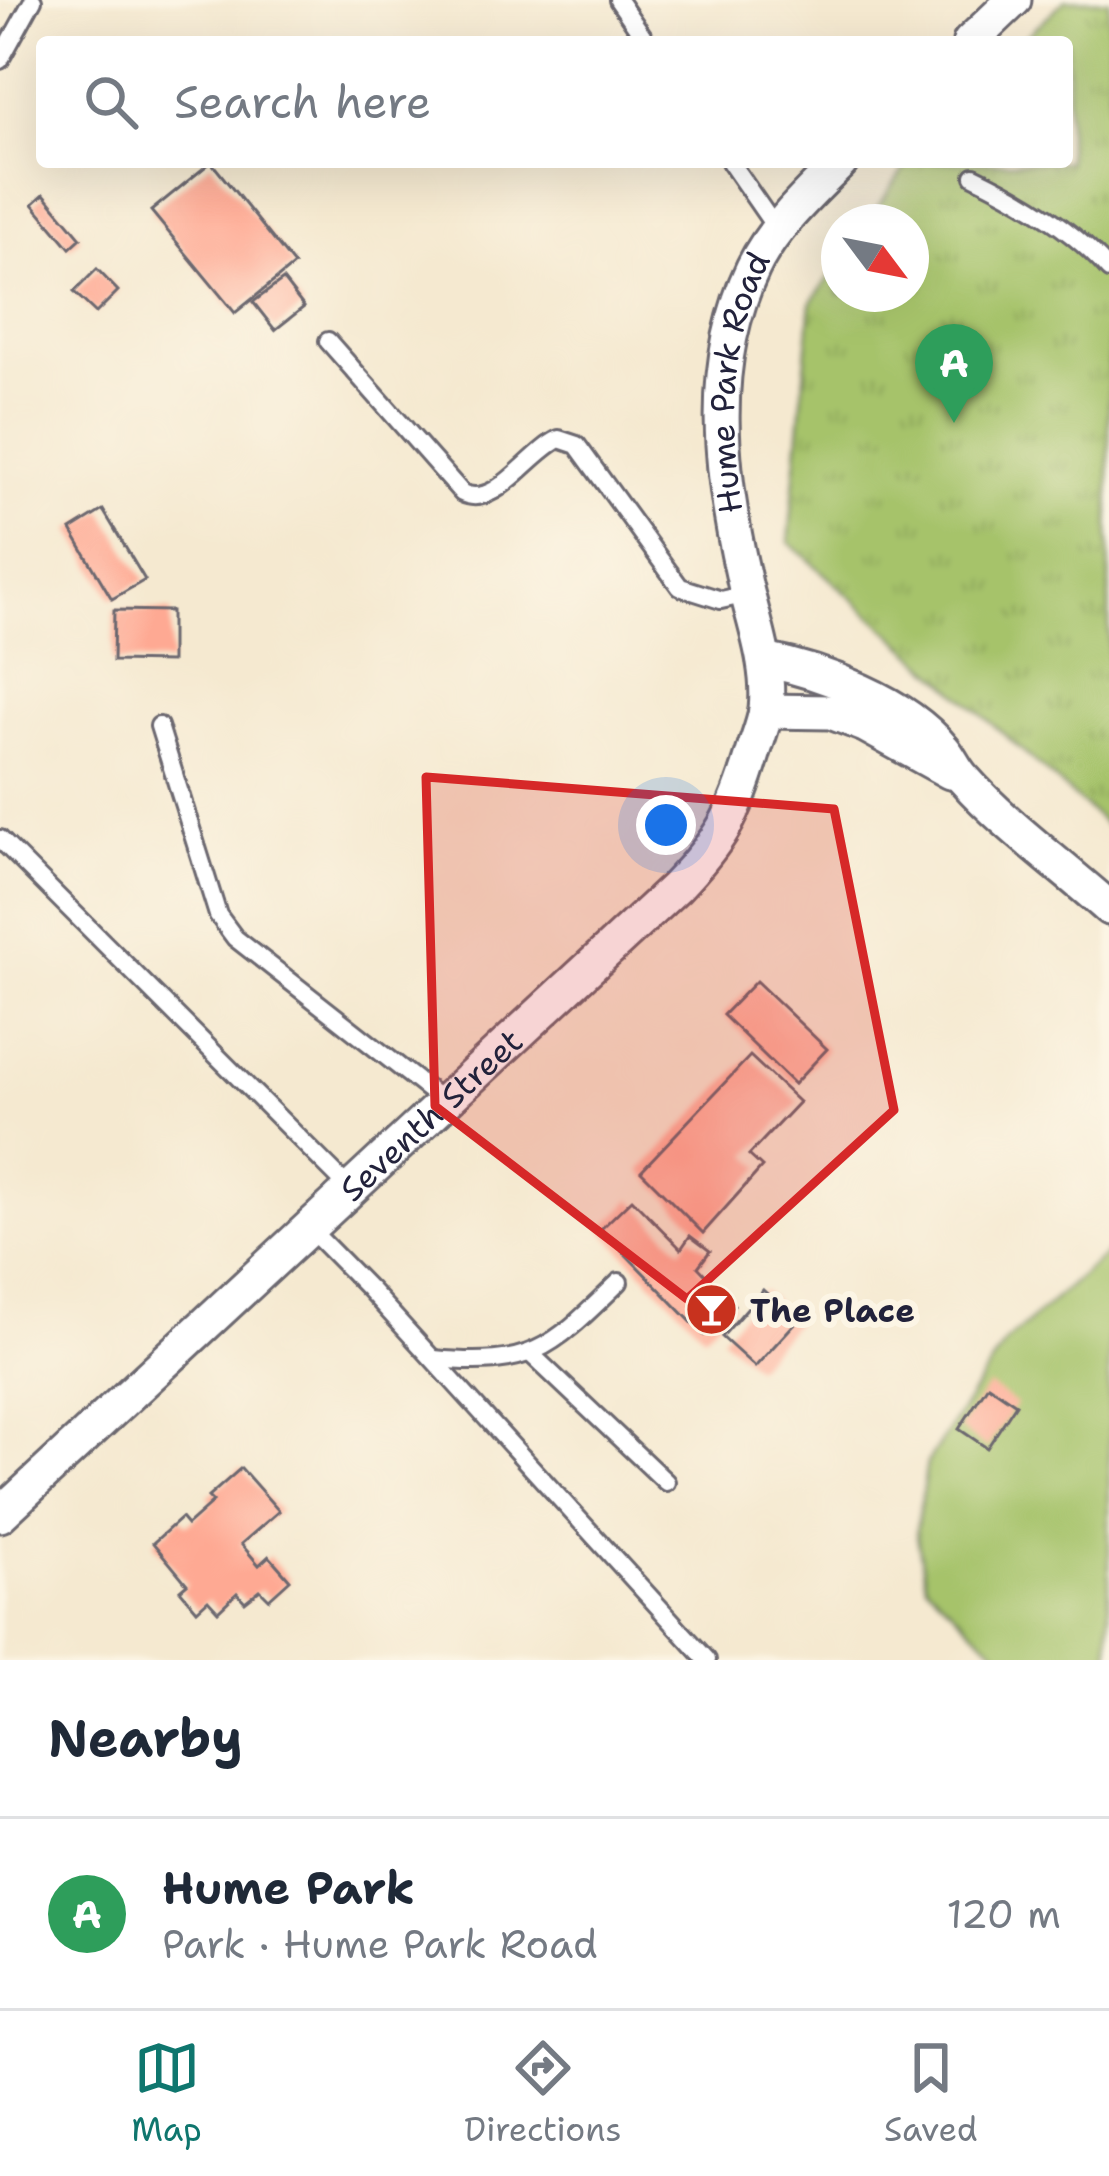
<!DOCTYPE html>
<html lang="en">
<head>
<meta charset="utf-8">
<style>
  body { margin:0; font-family:"Shantell Sans",sans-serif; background:#f2f2f3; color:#1f2937 }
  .compass { position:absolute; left:821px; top:204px; width:108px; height:108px; border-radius:50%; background:#fff; box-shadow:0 12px 48px #0002; rotate:122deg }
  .you { position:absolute; left:666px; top:825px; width:42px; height:42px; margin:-30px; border:9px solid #fff; border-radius:50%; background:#1a73e8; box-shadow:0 0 0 18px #1a73e833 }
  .badge { display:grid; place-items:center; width:78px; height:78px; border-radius:50%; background:#0f766e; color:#fff; font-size:39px; font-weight:700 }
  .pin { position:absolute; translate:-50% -99px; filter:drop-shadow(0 3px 6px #0008) }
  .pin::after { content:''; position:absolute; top:63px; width:42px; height:36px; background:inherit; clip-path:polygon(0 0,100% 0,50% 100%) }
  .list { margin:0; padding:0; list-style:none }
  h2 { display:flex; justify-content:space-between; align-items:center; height:156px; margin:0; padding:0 48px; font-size:51px }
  h2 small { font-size:39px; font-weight:400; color:#747a83 }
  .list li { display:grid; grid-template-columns:78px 1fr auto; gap:36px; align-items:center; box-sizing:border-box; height:192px; padding:0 48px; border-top:3px solid #e0e1e3 }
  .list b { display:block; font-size:45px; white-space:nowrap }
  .list p { margin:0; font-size:39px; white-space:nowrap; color:#747a83 }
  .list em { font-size:39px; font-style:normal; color:#747a83 }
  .icon { flex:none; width:66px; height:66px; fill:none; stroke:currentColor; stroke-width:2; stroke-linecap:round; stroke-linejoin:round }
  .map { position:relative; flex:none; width:1109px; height:1660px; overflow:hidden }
  .search { position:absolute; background:#fff; box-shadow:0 12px 48px #0002; left:36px; right:36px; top:36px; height:132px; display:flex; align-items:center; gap:30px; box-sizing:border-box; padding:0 42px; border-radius:12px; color:#747a83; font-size:45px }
  .sheet { height:348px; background:#fff }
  nav { display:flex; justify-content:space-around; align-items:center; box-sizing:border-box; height:168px; border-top:3px solid #e0e1e3; background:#fff; font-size:33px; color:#747a83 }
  nav a { display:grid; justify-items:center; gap:6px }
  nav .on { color:#0f766e }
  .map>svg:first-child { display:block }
</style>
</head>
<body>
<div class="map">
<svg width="1109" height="1660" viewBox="0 0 1109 1660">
  <defs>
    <pattern id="park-tufts" width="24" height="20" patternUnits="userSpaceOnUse" patternTransform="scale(3)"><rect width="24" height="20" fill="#a6c36a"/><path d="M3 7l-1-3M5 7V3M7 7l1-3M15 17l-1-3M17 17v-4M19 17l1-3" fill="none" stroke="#8fa75d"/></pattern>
  </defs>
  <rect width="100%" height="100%" fill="#fcf5e5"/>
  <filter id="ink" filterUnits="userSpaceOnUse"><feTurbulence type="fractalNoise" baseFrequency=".00833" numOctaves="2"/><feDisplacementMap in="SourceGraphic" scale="24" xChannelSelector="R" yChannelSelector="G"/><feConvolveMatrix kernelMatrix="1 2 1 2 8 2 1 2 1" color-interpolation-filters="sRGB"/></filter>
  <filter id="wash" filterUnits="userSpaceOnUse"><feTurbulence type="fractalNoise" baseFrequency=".004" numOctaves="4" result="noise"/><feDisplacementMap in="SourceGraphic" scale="48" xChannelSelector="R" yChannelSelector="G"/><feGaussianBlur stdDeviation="2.7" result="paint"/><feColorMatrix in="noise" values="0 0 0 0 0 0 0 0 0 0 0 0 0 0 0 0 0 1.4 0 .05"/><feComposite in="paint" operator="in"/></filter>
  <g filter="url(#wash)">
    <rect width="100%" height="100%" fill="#f5e9d0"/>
    <polygon fill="url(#park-tufts)" stroke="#647252" stroke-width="3" points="1065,0 1109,0 1109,828 789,542 811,303 839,263 839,294 911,294 911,222 867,222 909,162 1067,162 1067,42 1020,42"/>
    <polygon fill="#a6c36a" stroke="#647252" stroke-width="3" points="1109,1251 1109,1660 1006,1660 926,1584 916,1531 927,1463 1005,1343"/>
    <g id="blocks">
      <g fill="#fea993">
        <polygon points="211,162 294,265 235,313 151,211"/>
        <polygon points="44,194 81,238 70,248 33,204"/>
        <polygon points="97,269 118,291 96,313 74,292"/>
        <polygon points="283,280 304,307 275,330 253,302"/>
        <polygon points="103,510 145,580 112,599 71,530"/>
        <polygon points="114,610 171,611 171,662 113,661"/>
        <polygon points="756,981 827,1049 794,1084 723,1015"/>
        <polygon points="750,1056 799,1102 749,1155 762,1167 703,1233 641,1171"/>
        <polygon points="632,1199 681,1249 690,1236 710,1251 698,1267 734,1305 704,1335 601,1229"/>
        <polygon points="763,1290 797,1321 755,1367 722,1337"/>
        <polygon points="988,1385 1016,1404 987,1448 959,1429"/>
        <polygon points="241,1468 279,1511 241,1544 259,1565 269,1556 290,1580 269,1599 260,1590 245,1602 237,1593 218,1611 208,1600 197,1610 180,1590 187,1584 153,1543 181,1518 187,1525 213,1502 208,1497"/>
      </g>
    </g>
  </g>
  <g filter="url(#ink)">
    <use href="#blocks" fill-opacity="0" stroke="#6c686f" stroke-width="3"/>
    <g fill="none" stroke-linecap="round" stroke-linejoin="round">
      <defs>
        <g id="service">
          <polyline points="618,0 647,42"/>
          <polyline points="0,60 33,0"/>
          <polyline points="730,162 777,230"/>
          <path d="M974 176C1022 199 1074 230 1109 270"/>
          <path d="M328 341 462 493C495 510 529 453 559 439L577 445 680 587 721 600 748 594"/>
          <polyline points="159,726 218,915 235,938 443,1101"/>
          <polyline points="0,839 349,1188"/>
          <polyline points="308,1227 369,1289 707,1660"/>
          <polyline points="531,1354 666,1482"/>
          <path d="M434 1359C533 1368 550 1349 619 1282"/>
        </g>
        <g id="minor">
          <polyline points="970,42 1014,0"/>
          <path d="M764 660C822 671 905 702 943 749 951 758 955 770 964 779 1004 824 1063 867 1109 908"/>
          <polyline points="766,711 831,712 865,725 950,772"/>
          <path id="s1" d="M0 1515 676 887C721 840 734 817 753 754 757 740 764 724 766 710 771 664 752 619 743 575 720 474 707 364 753 268 772 228 810 193 841 162"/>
        </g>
      </defs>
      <use href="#service" stroke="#6c686f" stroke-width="22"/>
      <use href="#minor" stroke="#6c686f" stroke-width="39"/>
      <use href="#service" stroke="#fff" stroke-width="16"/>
      <use href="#minor" stroke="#fff" stroke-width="33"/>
    </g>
  </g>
  <path fill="#d62828" fill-opacity="0.2" stroke="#d62828" stroke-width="9" stroke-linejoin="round" d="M426 777 834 809 894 1110 687 1299 435 1106Z"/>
  <defs>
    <symbol id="bar-disc" viewBox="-11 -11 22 22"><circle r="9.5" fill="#c8321e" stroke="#fcf5e5"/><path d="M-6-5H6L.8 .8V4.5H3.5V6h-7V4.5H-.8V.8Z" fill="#fff"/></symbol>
  </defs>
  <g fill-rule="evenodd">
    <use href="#bar-disc" x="682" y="1280" width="59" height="59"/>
  </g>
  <g text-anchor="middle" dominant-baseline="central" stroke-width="12" stroke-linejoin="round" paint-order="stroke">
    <g font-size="33" fill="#22223b" stroke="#fcf5e5">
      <text stroke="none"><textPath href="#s1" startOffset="1458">Hume Park Road</textPath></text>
      <text stroke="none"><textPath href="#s1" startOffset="588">Seventh Street</textPath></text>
    </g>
    <g font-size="33" font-weight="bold" fill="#22223b" stroke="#fcf5e5" text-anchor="start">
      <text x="750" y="1310">The Place</text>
    </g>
  </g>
</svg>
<svg class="compass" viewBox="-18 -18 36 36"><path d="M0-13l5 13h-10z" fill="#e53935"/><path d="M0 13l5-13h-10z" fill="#747a83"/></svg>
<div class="you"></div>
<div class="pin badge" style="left:954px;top:423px;background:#2e9e5b">A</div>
<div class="search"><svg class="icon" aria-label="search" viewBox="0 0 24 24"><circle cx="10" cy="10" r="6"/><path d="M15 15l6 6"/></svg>Search here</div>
</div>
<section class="sheet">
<h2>Nearby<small></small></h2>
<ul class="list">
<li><span class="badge" style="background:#2e9e5b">A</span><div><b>Hume Park</b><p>Park · Hume Park Road</p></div><em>120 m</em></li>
</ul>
</section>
<nav>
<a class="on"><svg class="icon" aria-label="map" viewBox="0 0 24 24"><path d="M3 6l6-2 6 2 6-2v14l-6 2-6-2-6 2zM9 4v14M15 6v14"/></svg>Map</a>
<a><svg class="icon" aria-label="directions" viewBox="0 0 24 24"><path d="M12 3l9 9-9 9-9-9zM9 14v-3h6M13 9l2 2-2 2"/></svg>Directions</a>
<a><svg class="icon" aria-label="saved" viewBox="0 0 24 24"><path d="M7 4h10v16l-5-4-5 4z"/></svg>Saved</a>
</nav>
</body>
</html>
